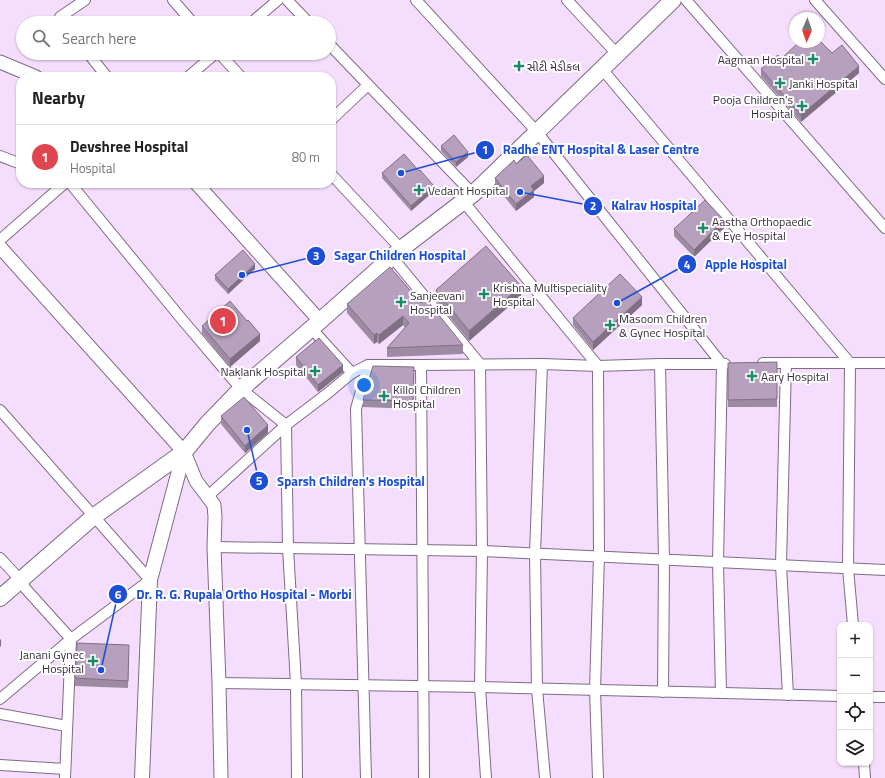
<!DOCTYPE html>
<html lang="en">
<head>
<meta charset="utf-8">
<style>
  body { margin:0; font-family:"Titillium Web","Noto Sans Gujarati",sans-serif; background:#f2f2f2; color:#222 }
  .controls { position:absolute; right:12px; bottom:12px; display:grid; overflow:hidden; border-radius:8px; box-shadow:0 1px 3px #0004 }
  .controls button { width:36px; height:36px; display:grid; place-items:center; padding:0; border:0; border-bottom:1px solid #e0e0e0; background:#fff; color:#222; font:20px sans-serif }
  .compass { position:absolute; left:789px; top:12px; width:36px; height:36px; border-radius:50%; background:#fff; box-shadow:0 1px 3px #0004; rotate:182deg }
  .you { position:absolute; left:364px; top:385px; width:14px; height:14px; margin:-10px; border:3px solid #fff; border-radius:50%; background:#1a73e8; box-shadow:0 0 0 6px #1a73e833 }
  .badge { display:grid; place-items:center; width:26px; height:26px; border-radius:50%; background:#b45309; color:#fff; font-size:13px; font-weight:700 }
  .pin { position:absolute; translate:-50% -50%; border:2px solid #fff; box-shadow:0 1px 4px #0006 }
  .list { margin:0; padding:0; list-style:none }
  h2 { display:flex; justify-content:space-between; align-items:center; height:52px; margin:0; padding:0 16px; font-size:17px }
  h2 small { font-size:13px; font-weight:400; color:#767676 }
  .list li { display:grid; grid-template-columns:26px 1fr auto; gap:12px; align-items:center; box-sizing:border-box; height:64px; padding:0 16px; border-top:1px solid #e0e0e0 }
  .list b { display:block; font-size:15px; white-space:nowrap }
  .list p { margin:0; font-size:13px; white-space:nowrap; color:#767676 }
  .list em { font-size:13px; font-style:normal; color:#767676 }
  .icon { flex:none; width:22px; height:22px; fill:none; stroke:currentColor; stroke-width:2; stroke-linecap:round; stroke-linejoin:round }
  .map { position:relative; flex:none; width:885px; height:778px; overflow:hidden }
  .search { position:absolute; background:#fff; box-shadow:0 1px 3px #0004; left:16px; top:16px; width:320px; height:44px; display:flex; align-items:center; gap:10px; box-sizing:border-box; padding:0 14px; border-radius:22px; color:#767676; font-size:15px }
  .panel { position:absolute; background:#fff; box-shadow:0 1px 3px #0004; left:16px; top:72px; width:320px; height:116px; border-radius:16px }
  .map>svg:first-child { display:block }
</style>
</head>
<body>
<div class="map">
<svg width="885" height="778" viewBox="0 0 885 778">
  <rect width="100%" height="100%" fill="#f5defd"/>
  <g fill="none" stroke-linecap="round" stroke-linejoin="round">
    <defs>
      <g id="minor">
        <polyline points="173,0 193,23"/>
        <polyline points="287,0 309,23"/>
        <polyline points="416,0 537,132 722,364 718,562 721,693"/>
        <polyline points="567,0 617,54"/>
        <polyline points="686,0 885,228"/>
        <polyline points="815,0 885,79"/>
        <polyline points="65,23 60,17 85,0"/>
        <polyline points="251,23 278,0"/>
        <polyline points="329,44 473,194"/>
        <polyline points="88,53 107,77"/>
        <polyline points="219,53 241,77"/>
        <polyline points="602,69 850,363 848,568 853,625"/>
        <polyline points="188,77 216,53"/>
        <polyline points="331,120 368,85"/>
        <polyline points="0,156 21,164"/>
        <polyline points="331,174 401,249"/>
        <polyline points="70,183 180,317 241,389 286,425 288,548 296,684 297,778"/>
        <polyline points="463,201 598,366 599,556 595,690 598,778"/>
        <polyline points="0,240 65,183"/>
        <polyline points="392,257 480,364 482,551 480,687 486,778"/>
        <polyline points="311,328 352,373"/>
        <polyline points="763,363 885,363"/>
        <polyline points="786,363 781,565 788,695"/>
        <polyline points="542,364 535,554 537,689 545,778"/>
        <polyline points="660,364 664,560 663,692"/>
        <polyline points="421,365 424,778"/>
        <polyline points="0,410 150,580 71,639 65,778"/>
        <polyline points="208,496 286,425 328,393 352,373 368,365 421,365 542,364 598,366 660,364 725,364"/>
        <polyline points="214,547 482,551 885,570"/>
        <polyline points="0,558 23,583 25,588 71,639 0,699"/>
        <polyline points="219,683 480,687 840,696"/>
        <polyline points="870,697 885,697"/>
        <polyline points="0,714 67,726"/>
        <polyline points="864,763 865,778"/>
        <polyline points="0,765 65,769"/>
        <polyline points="366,778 356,409 368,365"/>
      </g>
      <g id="tertiary">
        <polyline points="0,62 36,77"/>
        <polyline points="196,183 320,321"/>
        <polyline points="0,247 184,452 196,481 214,505 215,517 214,547 219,683 221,778"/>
      </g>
      <polyline id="secondary" points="142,778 150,580 184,452"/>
      <polyline id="primary" points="0,598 93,517 184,452 208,423 241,389 320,321 401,249 473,194 673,0"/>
    </defs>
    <use href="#minor" stroke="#7f6b86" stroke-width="12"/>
    <use href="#tertiary" stroke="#7f6b86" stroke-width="15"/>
    <use href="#secondary" stroke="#7f6b86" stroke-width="16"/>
    <use href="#primary" stroke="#7f6b86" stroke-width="18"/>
    <use href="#minor" stroke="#fff" stroke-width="10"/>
    <use href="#tertiary" stroke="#fff" stroke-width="13"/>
    <use href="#secondary" stroke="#fff" stroke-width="14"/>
    <use href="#primary" stroke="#fff" stroke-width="16"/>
  </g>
  <g fill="#9d8aa3">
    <polygon points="832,53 859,73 801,122 761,76 761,69 781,59"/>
    <polygon points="441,146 468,157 456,167 441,151"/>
    <polygon points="516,164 544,183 534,191 534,197 516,211 495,185 495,178"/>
    <polygon points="419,171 434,191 411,211 382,178 382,173"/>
    <polygon points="724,228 694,257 674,236 674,229"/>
    <polygon points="255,269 228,294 215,280 215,275"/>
    <polygon points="436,290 521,296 469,341 436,300"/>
    <polygon points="421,303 463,345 463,354 387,357 387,348 405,328 403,325 379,344 377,342 374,344 347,313 347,304"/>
    <polygon points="642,305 593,350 573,325 573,318"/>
    <polygon points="247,321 260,341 230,367 202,333 202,326"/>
    <polygon points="296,357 343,372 318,392 296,365"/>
    <polygon points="777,362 777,407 728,407 728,363"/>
    <polygon points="414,375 413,409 363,407 363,400"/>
    <polygon points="221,416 268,433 245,453 221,424"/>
    <polygon points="129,653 128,688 75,686 75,678"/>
  </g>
  <g fill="#7f7084">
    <polygon points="859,66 859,73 801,122 801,115"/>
    <polygon points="468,152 468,157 456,167 456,162"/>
    <polygon points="544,176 544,183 534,191 534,197 516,211 516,204 531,186"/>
    <polygon points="434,186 434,191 411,211 411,206"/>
    <polygon points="724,220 724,228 694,257 694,250"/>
    <polygon points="255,264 255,269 228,294 228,289"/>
    <polygon points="521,286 521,296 469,341 469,331"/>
    <polygon points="642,297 642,305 593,350 593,342"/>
    <polygon points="403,316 403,325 379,344 379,335"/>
    <polygon points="377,333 377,342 374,344 374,335"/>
    <polygon points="260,334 260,341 230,367 230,359"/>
    <polygon points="343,365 343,372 318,392 318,385"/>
    <polygon points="268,425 268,433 245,453 245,446"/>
    <polygon points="1,639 1,646 0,647 0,640"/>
  </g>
  <g fill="#b6a0bd" stroke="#7f7084">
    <polygon points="819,40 832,53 842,45 859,66 801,115 761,69 778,55 781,59 799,42 819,42"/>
    <polygon points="454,135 468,152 456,162 441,146"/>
    <polygon points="404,154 419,171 420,170 434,186 411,206 382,173"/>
    <polygon points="527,155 544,176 531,186 534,190 516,204 495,178 514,160 516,164"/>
    <polygon points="705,200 724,220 694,250 674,229"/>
    <polygon points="486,246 521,286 469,331 436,290"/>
    <polygon points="243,250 255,264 228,289 215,275"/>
    <polygon points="390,267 421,303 426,299 463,345 387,348 409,323 403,316 379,335 377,333 374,335 347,304"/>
    <polygon points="620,274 642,297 593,342 573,318"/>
    <polygon points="230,301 247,321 248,320 260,334 230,359 202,326"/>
    <polygon points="319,338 343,365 318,385 296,357"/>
    <polygon points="777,362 777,399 728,400 728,363"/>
    <polygon points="373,366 414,367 413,401 363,400"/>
    <polygon points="244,397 268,425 245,446 221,416"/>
    <polygon points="77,643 129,645 128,681 75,678"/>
  </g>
  <g fill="#198968" stroke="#fff" stroke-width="1.5">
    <path d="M811 53h4v4h4v4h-4v4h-4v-4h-4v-4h4z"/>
    <path d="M517 60h4v4h4v4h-4v4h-4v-4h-4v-4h4z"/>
    <path d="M778 77h4v4h4v4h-4v4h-4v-4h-4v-4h4z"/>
    <path d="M800 100h4v4h4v4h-4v4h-4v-4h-4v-4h4z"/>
    <path d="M417 184h4v4h4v4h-4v4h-4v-4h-4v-4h4z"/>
    <path d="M701 222h4v4h4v4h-4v4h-4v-4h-4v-4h4z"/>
    <path d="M482 288h4v4h4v4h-4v4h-4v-4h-4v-4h4z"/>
    <path d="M399 296h4v4h4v4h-4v4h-4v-4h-4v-4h4z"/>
    <path d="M608 319h4v4h4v4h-4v4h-4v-4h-4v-4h4z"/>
    <path d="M313 365h4v4h4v4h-4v4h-4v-4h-4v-4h4z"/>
    <path d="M750 370h4v4h4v4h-4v4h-4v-4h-4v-4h4z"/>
    <path d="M382 390h4v4h4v4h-4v4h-4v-4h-4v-4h4z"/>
    <path d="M91 655h4v4h4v4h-4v4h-4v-4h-4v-4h4z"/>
  </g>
  <g text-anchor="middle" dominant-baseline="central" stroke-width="4" stroke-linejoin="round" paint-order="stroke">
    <g font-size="12" fill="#372e3a" stroke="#fff" text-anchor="start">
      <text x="804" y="59" text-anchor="end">Aagman Hospital</text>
      <text x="527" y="66">સીટી મેડીકલ</text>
      <text x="789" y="83">Janki Hospital</text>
      <text x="793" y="99" text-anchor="end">Pooja Children's<tspan x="793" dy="14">Hospital</tspan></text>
      <text x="428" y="190">Vedant Hospital</text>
      <text x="712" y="221">Aastha Orthopaedic<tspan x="712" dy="14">&amp; Eye Hospital</tspan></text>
      <text x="493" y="287">Krishna Multispeciality<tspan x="493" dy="14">Hospital</tspan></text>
      <text x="410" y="295">Sanjeevani<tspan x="410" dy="14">Hospital</tspan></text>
      <text x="619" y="318">Masoom Children<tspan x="619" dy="14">&amp; Gynec Hospital</tspan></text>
      <text x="306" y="371" text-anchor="end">Naklank Hospital</text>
      <text x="761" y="376">Aary Hospital</text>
      <text x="393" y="389">Killol Children<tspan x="393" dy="14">Hospital</tspan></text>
      <text x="84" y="654" text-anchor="end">Janani Gynec<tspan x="84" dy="14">Hospital</tspan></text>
    </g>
  </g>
  <path fill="none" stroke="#1d4ed8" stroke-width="1.5" d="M401 173L485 150M520 192L593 206M242 275L316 256M617 303L687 264M247 430L259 481M101 670L118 594"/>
  <g fill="#1d4ed8" stroke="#fff" stroke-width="1.5">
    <circle cx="401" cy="173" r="4"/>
    <circle cx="520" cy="192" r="4"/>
    <circle cx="242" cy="275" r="4"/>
    <circle cx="617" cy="303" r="4"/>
    <circle cx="247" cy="430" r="4"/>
    <circle cx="101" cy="670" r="4"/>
    <circle cx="485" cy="150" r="10"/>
    <circle cx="593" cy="206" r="10"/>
    <circle cx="316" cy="256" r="10"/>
    <circle cx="687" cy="264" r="10"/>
    <circle cx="259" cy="481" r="10"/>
    <circle cx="118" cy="594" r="10"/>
  </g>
  <g font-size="12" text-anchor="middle" font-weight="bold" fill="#fff">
    <text x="485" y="154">1</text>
    <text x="593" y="210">2</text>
    <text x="316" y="260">3</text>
    <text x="687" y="269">4</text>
    <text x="259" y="485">5</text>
    <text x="118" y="599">6</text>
  </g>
  <g font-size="13" text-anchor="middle" font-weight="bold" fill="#1d4ed8" stroke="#fff" stroke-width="4" stroke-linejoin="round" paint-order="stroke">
    <text x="601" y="154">Radhe ENT Hospital &amp; Laser Centre</text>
    <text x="654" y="210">Kalrav Hospital</text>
    <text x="400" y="260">Sagar Children Hospital</text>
    <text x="746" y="269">Apple Hospital</text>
    <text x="351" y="486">Sparsh Children's Hospital</text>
    <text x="244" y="599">Dr. R. G. Rupala Ortho Hospital - Morbi</text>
  </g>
</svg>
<div class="controls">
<button>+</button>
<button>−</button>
<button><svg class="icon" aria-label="locate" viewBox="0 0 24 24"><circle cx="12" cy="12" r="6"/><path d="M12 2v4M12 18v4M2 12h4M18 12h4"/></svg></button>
<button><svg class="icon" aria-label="layers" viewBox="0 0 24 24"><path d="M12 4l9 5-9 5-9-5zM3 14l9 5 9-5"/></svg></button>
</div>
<svg class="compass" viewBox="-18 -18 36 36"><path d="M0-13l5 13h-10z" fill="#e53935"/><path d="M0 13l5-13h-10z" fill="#767676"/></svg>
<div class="you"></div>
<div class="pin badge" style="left:223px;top:321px;background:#e0444e">1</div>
<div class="search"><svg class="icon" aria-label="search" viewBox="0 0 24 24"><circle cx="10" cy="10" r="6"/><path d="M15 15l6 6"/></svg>Search here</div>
<section class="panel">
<h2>Nearby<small></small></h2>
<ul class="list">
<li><span class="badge" style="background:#e0444e">1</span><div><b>Devshree Hospital</b><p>Hospital</p></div><em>80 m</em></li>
</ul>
</section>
</div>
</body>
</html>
